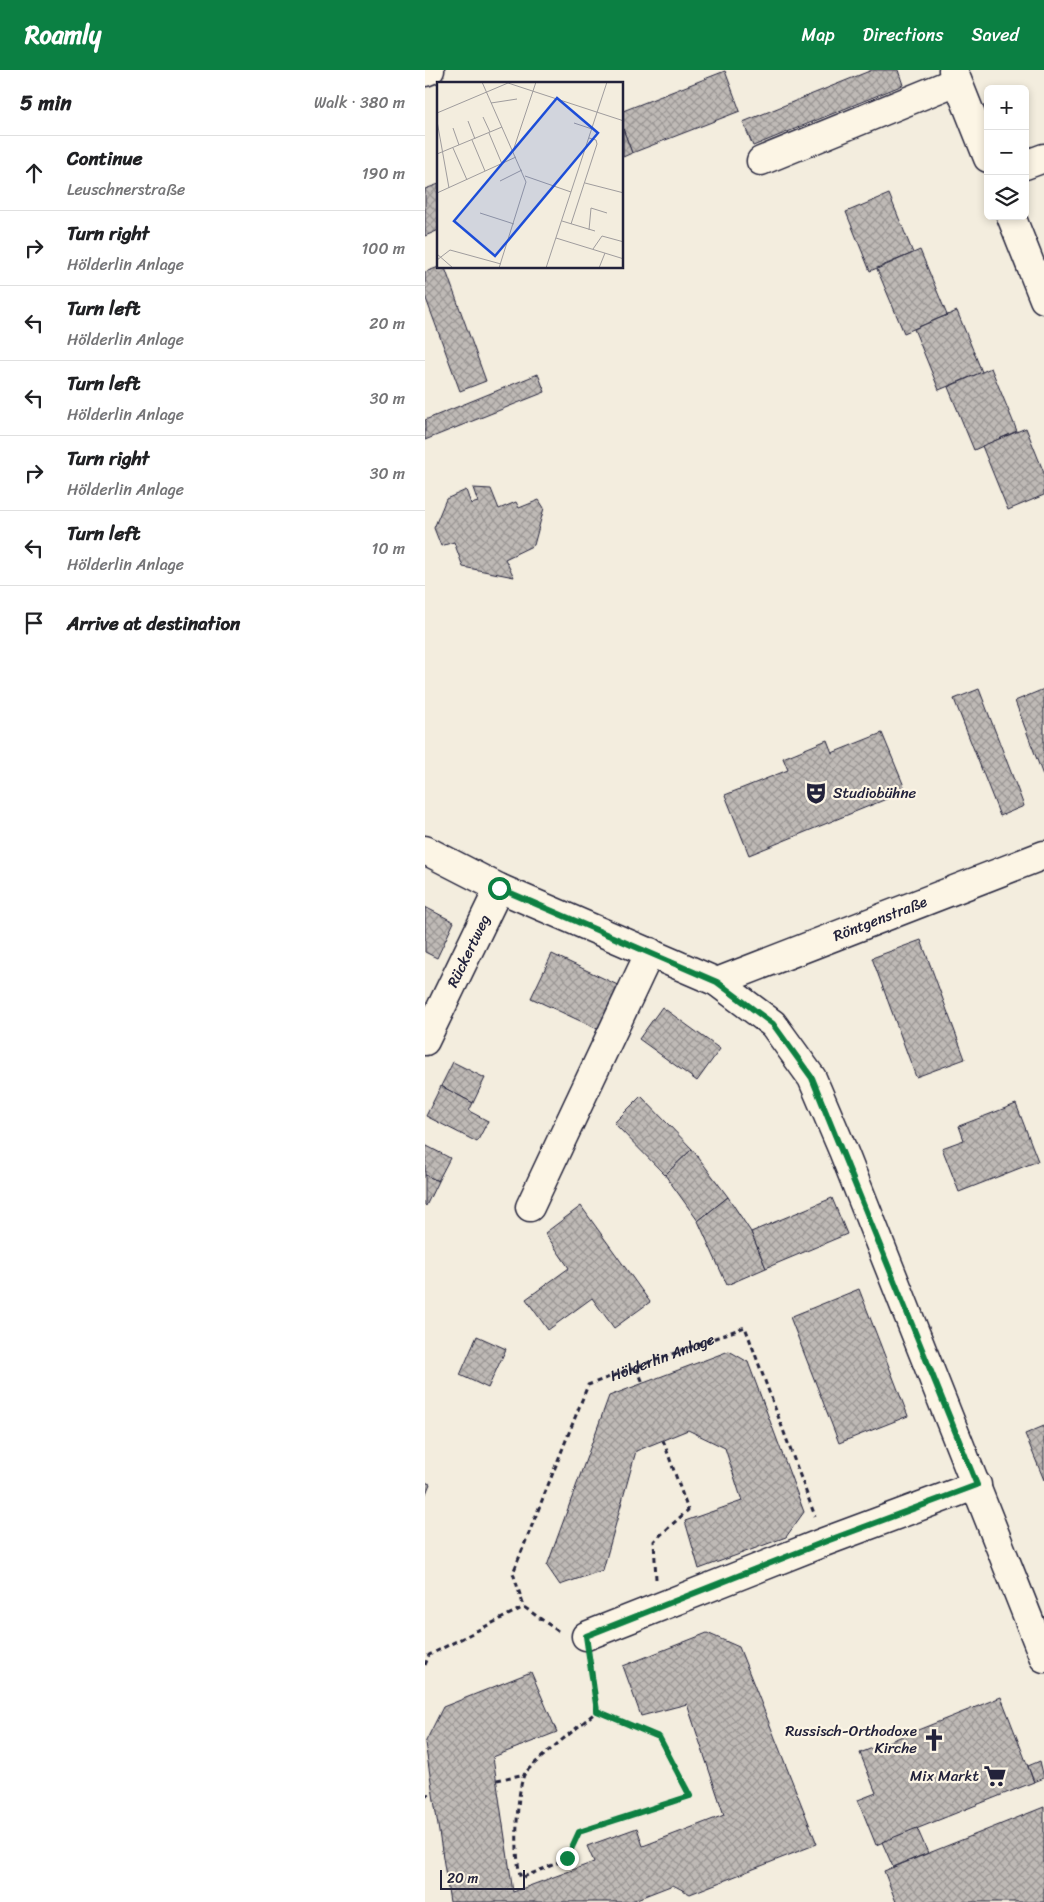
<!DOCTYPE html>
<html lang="en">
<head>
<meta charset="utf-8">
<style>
  body { margin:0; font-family:Sriracha,sans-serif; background:#f6f6f6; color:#202124 }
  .controls { position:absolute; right:15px; top:15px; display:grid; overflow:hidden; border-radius:8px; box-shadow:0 2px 8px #0003 }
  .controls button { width:45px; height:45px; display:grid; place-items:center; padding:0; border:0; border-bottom:1px solid #e0e0e0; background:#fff; color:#202124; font:25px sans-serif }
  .scale { position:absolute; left:15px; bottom:12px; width:85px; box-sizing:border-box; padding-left:5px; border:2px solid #22223b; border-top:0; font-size:14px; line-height:18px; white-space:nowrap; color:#22223b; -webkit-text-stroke:4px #fcf5e5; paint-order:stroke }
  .stop { position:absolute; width:15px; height:15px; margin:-11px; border:4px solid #0b8043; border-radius:50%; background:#fff }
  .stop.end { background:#0b8043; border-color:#fff; box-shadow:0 1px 5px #0008 }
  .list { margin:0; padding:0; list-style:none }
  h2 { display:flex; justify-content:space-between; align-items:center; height:65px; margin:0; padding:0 20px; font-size:21px }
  h2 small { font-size:16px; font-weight:400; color:#757577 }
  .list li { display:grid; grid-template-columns:32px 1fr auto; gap:15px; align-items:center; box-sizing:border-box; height:75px; padding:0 20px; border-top:1px solid #e0e0e0 }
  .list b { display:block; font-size:19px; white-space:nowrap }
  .list p { margin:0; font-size:16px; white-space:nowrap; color:#757577 }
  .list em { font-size:16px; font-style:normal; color:#757577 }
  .icon { flex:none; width:28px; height:28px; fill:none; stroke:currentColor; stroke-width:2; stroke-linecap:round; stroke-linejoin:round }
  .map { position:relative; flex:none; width:619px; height:1832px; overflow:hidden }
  header { display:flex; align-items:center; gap:30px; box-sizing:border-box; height:70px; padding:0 25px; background:#0b8043; color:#fff }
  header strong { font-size:24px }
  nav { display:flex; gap:28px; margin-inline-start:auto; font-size:18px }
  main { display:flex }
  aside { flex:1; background:#fff }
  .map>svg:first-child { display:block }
</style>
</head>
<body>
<header>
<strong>Roamly</strong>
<nav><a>Map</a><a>Directions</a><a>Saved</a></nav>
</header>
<main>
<aside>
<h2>5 min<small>Walk · 380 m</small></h2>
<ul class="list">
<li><svg class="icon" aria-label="ahead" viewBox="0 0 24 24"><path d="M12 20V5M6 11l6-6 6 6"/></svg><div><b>Continue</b><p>Leuschnerstraße</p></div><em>190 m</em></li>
<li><svg class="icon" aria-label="right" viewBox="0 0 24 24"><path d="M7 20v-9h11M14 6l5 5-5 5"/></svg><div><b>Turn right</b><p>Hölderlin Anlage</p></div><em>100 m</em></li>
<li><svg class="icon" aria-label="left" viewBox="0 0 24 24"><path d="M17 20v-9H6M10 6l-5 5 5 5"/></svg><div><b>Turn left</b><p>Hölderlin Anlage</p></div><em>20 m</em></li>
<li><svg class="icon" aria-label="left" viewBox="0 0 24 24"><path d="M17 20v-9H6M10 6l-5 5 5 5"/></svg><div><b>Turn left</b><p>Hölderlin Anlage</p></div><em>30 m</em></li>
<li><svg class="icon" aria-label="right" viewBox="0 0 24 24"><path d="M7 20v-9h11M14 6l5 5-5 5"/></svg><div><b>Turn right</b><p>Hölderlin Anlage</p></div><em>30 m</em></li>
<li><svg class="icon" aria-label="left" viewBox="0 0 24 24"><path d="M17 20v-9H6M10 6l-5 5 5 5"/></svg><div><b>Turn left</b><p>Hölderlin Anlage</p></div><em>10 m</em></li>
<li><svg class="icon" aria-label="arrive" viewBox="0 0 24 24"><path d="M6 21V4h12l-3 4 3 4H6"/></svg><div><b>Arrive at destination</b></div></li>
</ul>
</aside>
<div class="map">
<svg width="619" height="1832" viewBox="0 0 619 1832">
  <defs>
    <pattern id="building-cross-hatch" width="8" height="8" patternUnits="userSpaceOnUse" patternTransform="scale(1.25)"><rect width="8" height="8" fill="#bfbab6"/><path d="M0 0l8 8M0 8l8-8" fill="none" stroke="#9b9795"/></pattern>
  </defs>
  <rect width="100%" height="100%" fill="#f3edde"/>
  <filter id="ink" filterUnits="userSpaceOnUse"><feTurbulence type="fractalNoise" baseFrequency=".02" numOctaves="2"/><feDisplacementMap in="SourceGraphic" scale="10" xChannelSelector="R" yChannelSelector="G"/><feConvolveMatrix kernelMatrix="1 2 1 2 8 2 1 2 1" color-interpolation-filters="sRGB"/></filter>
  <g filter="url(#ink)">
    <g fill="url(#building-cross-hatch)" stroke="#22223b">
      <polygon points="447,0 473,0 478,15 328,76 318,52"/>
      <polygon points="300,1 315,41 207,83 198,59 198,41"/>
      <polygon points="198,59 207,83 198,87"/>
      <polygon points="14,114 14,160 0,166 0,119"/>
      <polygon points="464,124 488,183 445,201 421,142"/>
      <polygon points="495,180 522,245 479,263 452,199"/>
      <polygon points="14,197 20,198 61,311 35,321 0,226 0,202"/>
      <polygon points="532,241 557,302 514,320 489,259"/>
      <polygon points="566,298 592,361 549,380 523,317"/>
      <polygon points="113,304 120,322 0,370 0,350"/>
      <polygon points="601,358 619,403 619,425 583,440 557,376"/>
      <polygon points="48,418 66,419 74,439 91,432 94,438 114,430 119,438 109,475 80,489 89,507 38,497 29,472 16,476 9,458 21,429 41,420 46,434 53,432"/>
      <polygon points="554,619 599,736 575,746 529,629"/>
      <polygon points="619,619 619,708 590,631"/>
      <polygon points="457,663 481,721 324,785 300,725 363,700 358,688 402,670 407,683"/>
      <polygon points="0,837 29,852 12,888 0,882"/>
      <polygon points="496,870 540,989 491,1007 447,888"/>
      <polygon points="127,884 199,918 179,962 106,928"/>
      <polygon points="237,937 295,979 272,1011 214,969"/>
      <polygon points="28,992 60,1008 48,1033 16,1016"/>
      <polygon points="16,1016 48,1033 44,1041 63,1051 52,1072 1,1046"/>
      <polygon points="216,1026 267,1079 240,1105 189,1053"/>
      <polygon points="591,1034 613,1091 534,1122 517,1078 539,1070 534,1056"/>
      <polygon points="0,1075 25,1088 13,1111 0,1105"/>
      <polygon points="267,1079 303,1127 273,1151 240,1105"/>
      <polygon points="0,1105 13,1111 1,1136 0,1135"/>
      <polygon points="303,1127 326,1162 341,1198 302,1215 273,1151"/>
      <polygon points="407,1128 422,1164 341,1198 326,1162"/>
      <polygon points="156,1136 225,1232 189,1258 167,1228 123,1260 101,1229 144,1198 120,1163"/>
      <polygon points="434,1219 483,1346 414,1373 365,1247"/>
      <polygon points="52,1266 81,1279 63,1318 35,1305"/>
      <polygon points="304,1281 323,1292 379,1442 361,1467 274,1499 260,1451 317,1431 300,1378 263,1360 211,1381 178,1500 135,1515 122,1496 184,1326"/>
      <polygon points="619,1356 619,1410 600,1364"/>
      <polygon points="0,1412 5,1414 0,1426"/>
      <polygon points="282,1563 314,1577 392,1774 265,1824 248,1815 204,1832 25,1832 0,1673 18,1637 106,1602 132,1662 68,1687 88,1822 169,1792 162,1776 212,1758 218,1776 299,1745 262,1634 216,1646 198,1596"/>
      <polygon points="576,1627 609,1712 451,1775 433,1730 451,1723 435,1683"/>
      <polygon points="615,1691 619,1708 609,1712 603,1696"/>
      <polygon points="619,1737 619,1832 471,1832 459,1801"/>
      <polygon points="492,1758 503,1783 468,1797 457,1772"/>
    </g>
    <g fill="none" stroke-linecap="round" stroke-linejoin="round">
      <defs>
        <g id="minor">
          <polyline points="528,0 563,88"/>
          <polyline points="0,2 5,0"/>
          <polyline points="336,91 532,11"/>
          <polyline points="600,95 619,88"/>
          <polyline points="586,146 619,229"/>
          <polyline points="0,780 74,818 292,912 348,954 387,1008 419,1083 619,1588"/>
          <path id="s2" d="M292 912 619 785"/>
          <path id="s3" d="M0 971 74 818"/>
          <polyline points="105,1137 225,882"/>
          <polyline points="161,1566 399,1472 552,1415"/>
        </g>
      </defs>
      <use href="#minor" stroke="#22223b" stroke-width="31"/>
      <g stroke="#22223b" stroke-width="3" stroke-dasharray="5 4" stroke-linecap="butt">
        <polyline points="212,1298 218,1313"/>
        <polyline points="231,1509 229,1471 263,1440 238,1370"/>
        <path id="s1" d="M133 1561 99 1537 88 1503 163 1315 320 1257 390 1446"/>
        <path d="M166 1593 172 1641C161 1651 103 1696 99 1705 91 1724 89 1788 96 1808L142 1789 154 1762 265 1726 234 1667 172 1641"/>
        <polyline points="0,1595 4,1585 99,1537"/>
        <polyline points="72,1710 100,1704"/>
        <polyline points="0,1725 8,1724"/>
      </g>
      <use href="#minor" stroke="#fcf5e5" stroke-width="28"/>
    </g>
  </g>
  <g fill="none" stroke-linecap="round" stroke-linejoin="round" filter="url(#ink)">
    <polyline stroke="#0b8043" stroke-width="6" points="74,818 292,912 348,954 387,1008 552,1415 399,1472 161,1566 172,1641 234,1667 265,1726 154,1762 142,1788"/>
  </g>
  <defs>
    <symbol id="theatre-bare" viewBox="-9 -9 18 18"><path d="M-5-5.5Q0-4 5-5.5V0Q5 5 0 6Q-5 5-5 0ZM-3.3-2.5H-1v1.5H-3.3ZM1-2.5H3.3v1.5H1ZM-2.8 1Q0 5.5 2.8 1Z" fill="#22223b" stroke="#fcf5e5" stroke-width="2.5" paint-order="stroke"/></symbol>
    <symbol id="church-bare" viewBox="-9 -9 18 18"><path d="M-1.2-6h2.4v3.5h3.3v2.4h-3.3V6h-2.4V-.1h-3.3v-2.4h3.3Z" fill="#22223b" stroke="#fcf5e5" stroke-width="2.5" paint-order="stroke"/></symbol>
    <symbol id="supermarket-bare" viewBox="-9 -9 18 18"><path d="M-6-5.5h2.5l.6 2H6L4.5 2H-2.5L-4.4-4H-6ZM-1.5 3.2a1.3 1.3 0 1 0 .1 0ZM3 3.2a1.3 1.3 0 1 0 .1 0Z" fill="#22223b" stroke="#fcf5e5" stroke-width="2.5" paint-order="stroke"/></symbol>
  </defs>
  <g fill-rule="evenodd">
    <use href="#theatre-bare" x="375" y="707" width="32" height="32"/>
    <use href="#church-bare" x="493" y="1654" width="32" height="32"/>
    <use href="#supermarket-bare" x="554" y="1690" width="32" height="32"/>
  </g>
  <g text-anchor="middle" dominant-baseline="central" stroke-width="4.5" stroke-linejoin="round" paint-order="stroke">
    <g font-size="15" fill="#22223b" stroke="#fcf5e5" text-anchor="end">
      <text x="408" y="723" text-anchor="start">Studiobühne</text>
      <text x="492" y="1661">Russisch-Orthodoxe<tspan x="492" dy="17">Kirche</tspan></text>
      <text x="554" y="1706">Mix Markt</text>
    </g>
    <g font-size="15" fill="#22223b" stroke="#fcf5e5">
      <text stroke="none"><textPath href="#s2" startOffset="175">Röntgenstraße</textPath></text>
      <text stroke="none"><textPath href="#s3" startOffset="100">Rückertweg</textPath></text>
      <text stroke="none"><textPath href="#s1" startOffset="359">Hölderlin Anlage</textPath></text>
    </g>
  </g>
  <g transform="translate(12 12)">
    <rect width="186" height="186" fill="#f3edde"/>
    <path fill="none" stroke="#9f9c9d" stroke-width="1" d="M45 0 89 100 62 186M54 21 80 17M0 31 71 1 187 39M46 35 53 50M0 39 12 106M31 39 38 57M137 41 155 47M16 46 22 63M52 51 65 82M35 58 48 89M16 66 30 98M76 69 99 0M0 72 65 45M88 94 134 110M63 99 85 88M148 101 187 111M0 111 79 75M43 131 77 142M125 139 158 149M134 142 160 62 159 58 152 56M152 148 154 126 170 131M119 156 187 177M156 167 165 154 187 160M0 172 16 186M0 178 13 168 64 182M109 186 170 0M162 186 168 171"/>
    <path fill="#1d4ed8" fill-opacity="0.15" stroke="#1d4ed8" stroke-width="2.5" d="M120 16 161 51 58 174 17 139Z"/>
    <rect width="186" height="186" fill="none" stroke="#22223b" stroke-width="2.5"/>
  </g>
</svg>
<div class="controls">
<button>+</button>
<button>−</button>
<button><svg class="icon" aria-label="layers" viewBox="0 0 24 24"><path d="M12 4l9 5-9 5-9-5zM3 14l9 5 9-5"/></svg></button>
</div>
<div class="scale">20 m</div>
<div class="stop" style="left:74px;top:818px"></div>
<div class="stop end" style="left:142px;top:1788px"></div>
</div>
</main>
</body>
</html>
